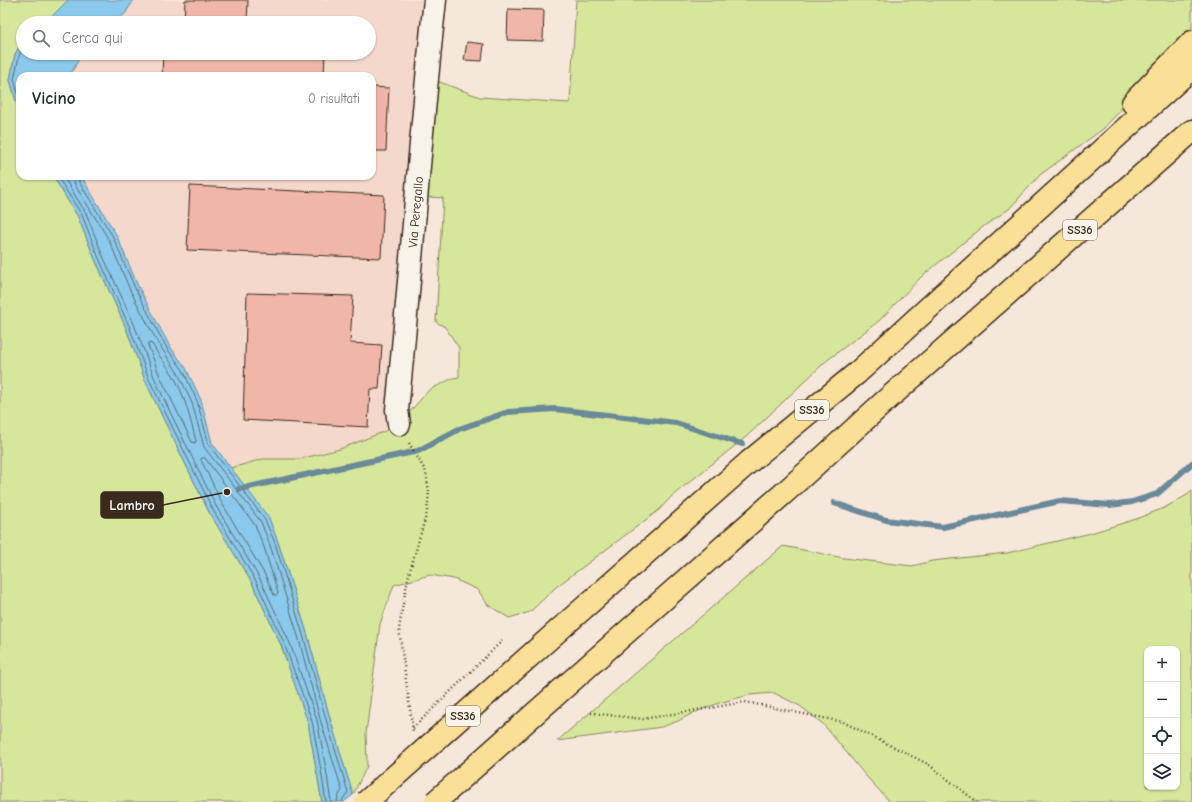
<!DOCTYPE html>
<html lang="it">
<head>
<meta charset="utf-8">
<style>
  body { margin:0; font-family:"Comic Neue",sans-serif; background:#f6f6f7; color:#1f2937 }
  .controls { position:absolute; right:12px; bottom:12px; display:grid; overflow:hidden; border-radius:8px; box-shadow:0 1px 3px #0004 }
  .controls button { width:36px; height:36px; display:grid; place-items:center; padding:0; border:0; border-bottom:1px solid #e0e1e3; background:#fff; color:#1f2937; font:20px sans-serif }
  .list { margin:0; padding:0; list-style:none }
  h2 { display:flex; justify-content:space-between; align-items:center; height:52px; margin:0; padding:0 16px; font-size:17px }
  h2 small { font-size:13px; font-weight:400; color:#747a83 }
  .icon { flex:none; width:22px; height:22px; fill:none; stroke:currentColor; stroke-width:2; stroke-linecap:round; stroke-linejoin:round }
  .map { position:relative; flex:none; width:1192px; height:802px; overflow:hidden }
  .search { position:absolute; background:#fff; box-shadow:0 1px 3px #0004; left:16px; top:16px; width:360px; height:44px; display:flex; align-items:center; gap:10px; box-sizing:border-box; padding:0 14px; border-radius:22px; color:#747a83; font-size:15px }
  .panel { position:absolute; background:#fff; box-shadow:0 1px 3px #0004; left:16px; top:72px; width:360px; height:108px; border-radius:12px }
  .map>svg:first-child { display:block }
</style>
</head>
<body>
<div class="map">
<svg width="1192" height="802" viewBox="0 0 1192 802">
  <rect width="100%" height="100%" fill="#f6e7db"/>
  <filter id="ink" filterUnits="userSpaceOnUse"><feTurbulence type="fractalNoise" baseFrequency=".025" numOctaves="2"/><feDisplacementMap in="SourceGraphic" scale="8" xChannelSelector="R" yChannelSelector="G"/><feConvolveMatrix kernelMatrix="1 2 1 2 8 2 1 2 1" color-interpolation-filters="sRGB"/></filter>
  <g filter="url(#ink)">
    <polygon fill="#f4d8cc" points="134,0 435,0 399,424 383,432 340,449 300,459 263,459 231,468 212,443 201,400 186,368 171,348 161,330 138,286 117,236 81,176 372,176 372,76 70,76 82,53 369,53 369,23 113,23 125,14"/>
    <g fill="#d6e79b" stroke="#88885c" fill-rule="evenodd">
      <polygon points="0,0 68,0 53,15 42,23 23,23 23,41 15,54 10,80 20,115 20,176 53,176 78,217 94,257 126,328 145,380 163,418 209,512 252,583 281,645 308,722 322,802 0,802"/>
      <polygon points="576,0 1192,0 1192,42 1149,79 1103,129 1041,174 1009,209 984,226 921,277 880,320 825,362 746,437 672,496 659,510 556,587 530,612 509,618 488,605 478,590 454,579 430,575 394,585 380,624 366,733 367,766 353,795 329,715 307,633 278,542 244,485 231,468 263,459 300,459 340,449 383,432 399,424 429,390 453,378 459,377 459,348 445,327 436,322 443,198 428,197 434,80 480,97 570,103"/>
      <path d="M1192 491V802H890L865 775 823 724 800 706 774 693 749 695 719 703 693 713 678 721 662 727 557 741 783 546 844 558 912 566 932 561 1007 553 1091 533 1136 519 1164 508 1187 495ZM1147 649H1177V787H1147Z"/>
    </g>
    <g fill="#8ac9eb" stroke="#6a8999">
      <polygon points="68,0 134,0 125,14 113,23 42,23 53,15"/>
      <polygon points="23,41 23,53 82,53 70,76 20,76 20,115 10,80 15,54"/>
      <polygon points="53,176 81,176 117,236 138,286 161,330 171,348 186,368 201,400 212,443 269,518 278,542 307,633 329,715 353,795 344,802 322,802 308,723 281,645 252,583 209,512 163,418 145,380 126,328 94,257 78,217"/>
    </g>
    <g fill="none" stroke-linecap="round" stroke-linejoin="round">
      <g stroke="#5b6a70" stroke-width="1">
        <polyline points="20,101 14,79 19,56 23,48"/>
        <polyline points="57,176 82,215 98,256 129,326 149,379 167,416 213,510 256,581 284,643 312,721 321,770 326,802"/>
        <polyline points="63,176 86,213 102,254 134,324 154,377 171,414 217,508 260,579 289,641 317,720 326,769 331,802"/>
        <polyline points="73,176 75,185 109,240 130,290 153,334 164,352 178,373 192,403 204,447 261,522 270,545 298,636 320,719 342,790 338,797 337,802"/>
        <polyline points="78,176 79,182 113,237 135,288 158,332 168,350 183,370 197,401 209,445 265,520 275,543 303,635 325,716 348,792 343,799 342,802"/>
        <path d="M149 343 152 344C158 355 166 364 173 375 185 395 190 419 196 441L195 443 192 442 159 374 148 345Z"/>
        <polygon points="202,458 205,458 255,525 264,547 278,593 277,595 274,595 265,575 223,505 201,460"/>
      </g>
      <g stroke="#6a8999" stroke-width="6">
        <polyline points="239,489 418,451 459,429 508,412 555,409 676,423 742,444"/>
        <polyline points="834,503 886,520 943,527 1060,501 1110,505 1132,502 1157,494 1192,463"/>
      </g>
    </g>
    <g fill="#f0b6a9" stroke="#3b2a1e">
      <polygon points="185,0 248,0 247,23 184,23"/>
      <polygon points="508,9 544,10 543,41 507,40"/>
      <polygon points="467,42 484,44 482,61 464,60"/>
      <polygon points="163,53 325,53 324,76 162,76"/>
      <polygon points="372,87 389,88 386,151 372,151"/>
      <polygon points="190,186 384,195 381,258 187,250"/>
      <polygon points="247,293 353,296 350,343 382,345 379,389 370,389 368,427 243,420"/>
    </g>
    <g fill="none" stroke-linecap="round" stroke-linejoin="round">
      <defs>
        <g id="minor">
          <path id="s1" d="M399 424 397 410C411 273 420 136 435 0"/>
        </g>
        <g id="trunk">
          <polyline points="1133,103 1192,42"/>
          <polyline points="560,629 749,462 857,373 1192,68"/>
          <polyline points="594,661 793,485 883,403 1192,131"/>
        </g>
      </defs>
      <use href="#minor" stroke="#3b2a1e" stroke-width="25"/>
      <use href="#trunk" stroke="#3b2a1e" stroke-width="25"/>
      <g stroke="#3b2a1e" stroke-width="2.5" stroke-dasharray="1 3" stroke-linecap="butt">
        <polyline points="409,443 426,472 429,492 427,512 408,578 403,604 399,629 413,731"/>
        <polyline points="591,713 643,719 745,702 843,722 928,764 977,802"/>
        <polyline points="413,728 502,641"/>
      </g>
      <use href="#minor" stroke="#f7f3e8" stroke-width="22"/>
      <use href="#trunk" stroke="#fadf96" stroke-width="22"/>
      <defs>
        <g id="trunk-bridge">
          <polyline points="366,802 560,629"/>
          <polyline points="435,802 594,661"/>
        </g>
      </defs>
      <use href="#trunk-bridge" stroke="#3b2a1e" stroke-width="25" stroke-linecap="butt"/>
      <use href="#trunk-bridge" stroke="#fadf96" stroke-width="22"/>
    </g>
  </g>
  <g text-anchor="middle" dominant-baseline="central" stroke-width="4" stroke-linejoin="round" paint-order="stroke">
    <g fill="#f7f3e8" stroke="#73665b" stroke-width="1">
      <rect x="1063" y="220" width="34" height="20" rx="3"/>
      <rect x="795" y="400" width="34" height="20" rx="3"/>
      <rect x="446" y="706" width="34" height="20" rx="3"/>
    </g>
    <g font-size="12" font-weight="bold" fill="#3b2a1e">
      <text x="1080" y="230">SS36</text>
      <text x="812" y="410">SS36</text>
      <text x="463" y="716">SS36</text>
    </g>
    <g font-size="13" fill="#3b2a1e" stroke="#f7f3e8">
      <text stroke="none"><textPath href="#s1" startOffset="213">Via Peregallo</textPath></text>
    </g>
  </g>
  <path fill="none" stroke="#3b2a1e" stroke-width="1.5" d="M227 492L163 505"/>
  <circle fill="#3b2a1e" stroke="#f7f3e8" stroke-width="1.5" cx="227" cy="492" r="4"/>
  <rect fill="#3b2a1e" stroke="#3b2a1e" stroke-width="1.5" x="101" y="492" width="62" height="26" rx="4"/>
  <g font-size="14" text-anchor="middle" font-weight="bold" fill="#fff">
    <text x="132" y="510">Lambro</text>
  </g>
</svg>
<div class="controls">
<button>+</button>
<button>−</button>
<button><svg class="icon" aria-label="locate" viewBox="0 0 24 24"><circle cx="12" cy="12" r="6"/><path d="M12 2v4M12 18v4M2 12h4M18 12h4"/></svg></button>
<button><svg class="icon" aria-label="layers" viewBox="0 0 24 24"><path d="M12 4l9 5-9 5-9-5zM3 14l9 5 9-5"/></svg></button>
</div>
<div class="search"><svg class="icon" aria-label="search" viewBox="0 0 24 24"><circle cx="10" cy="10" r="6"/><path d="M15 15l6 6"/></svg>Cerca qui</div>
<section class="panel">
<h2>Vicino<small>0 risultati</small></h2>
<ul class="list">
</ul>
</section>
</div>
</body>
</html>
